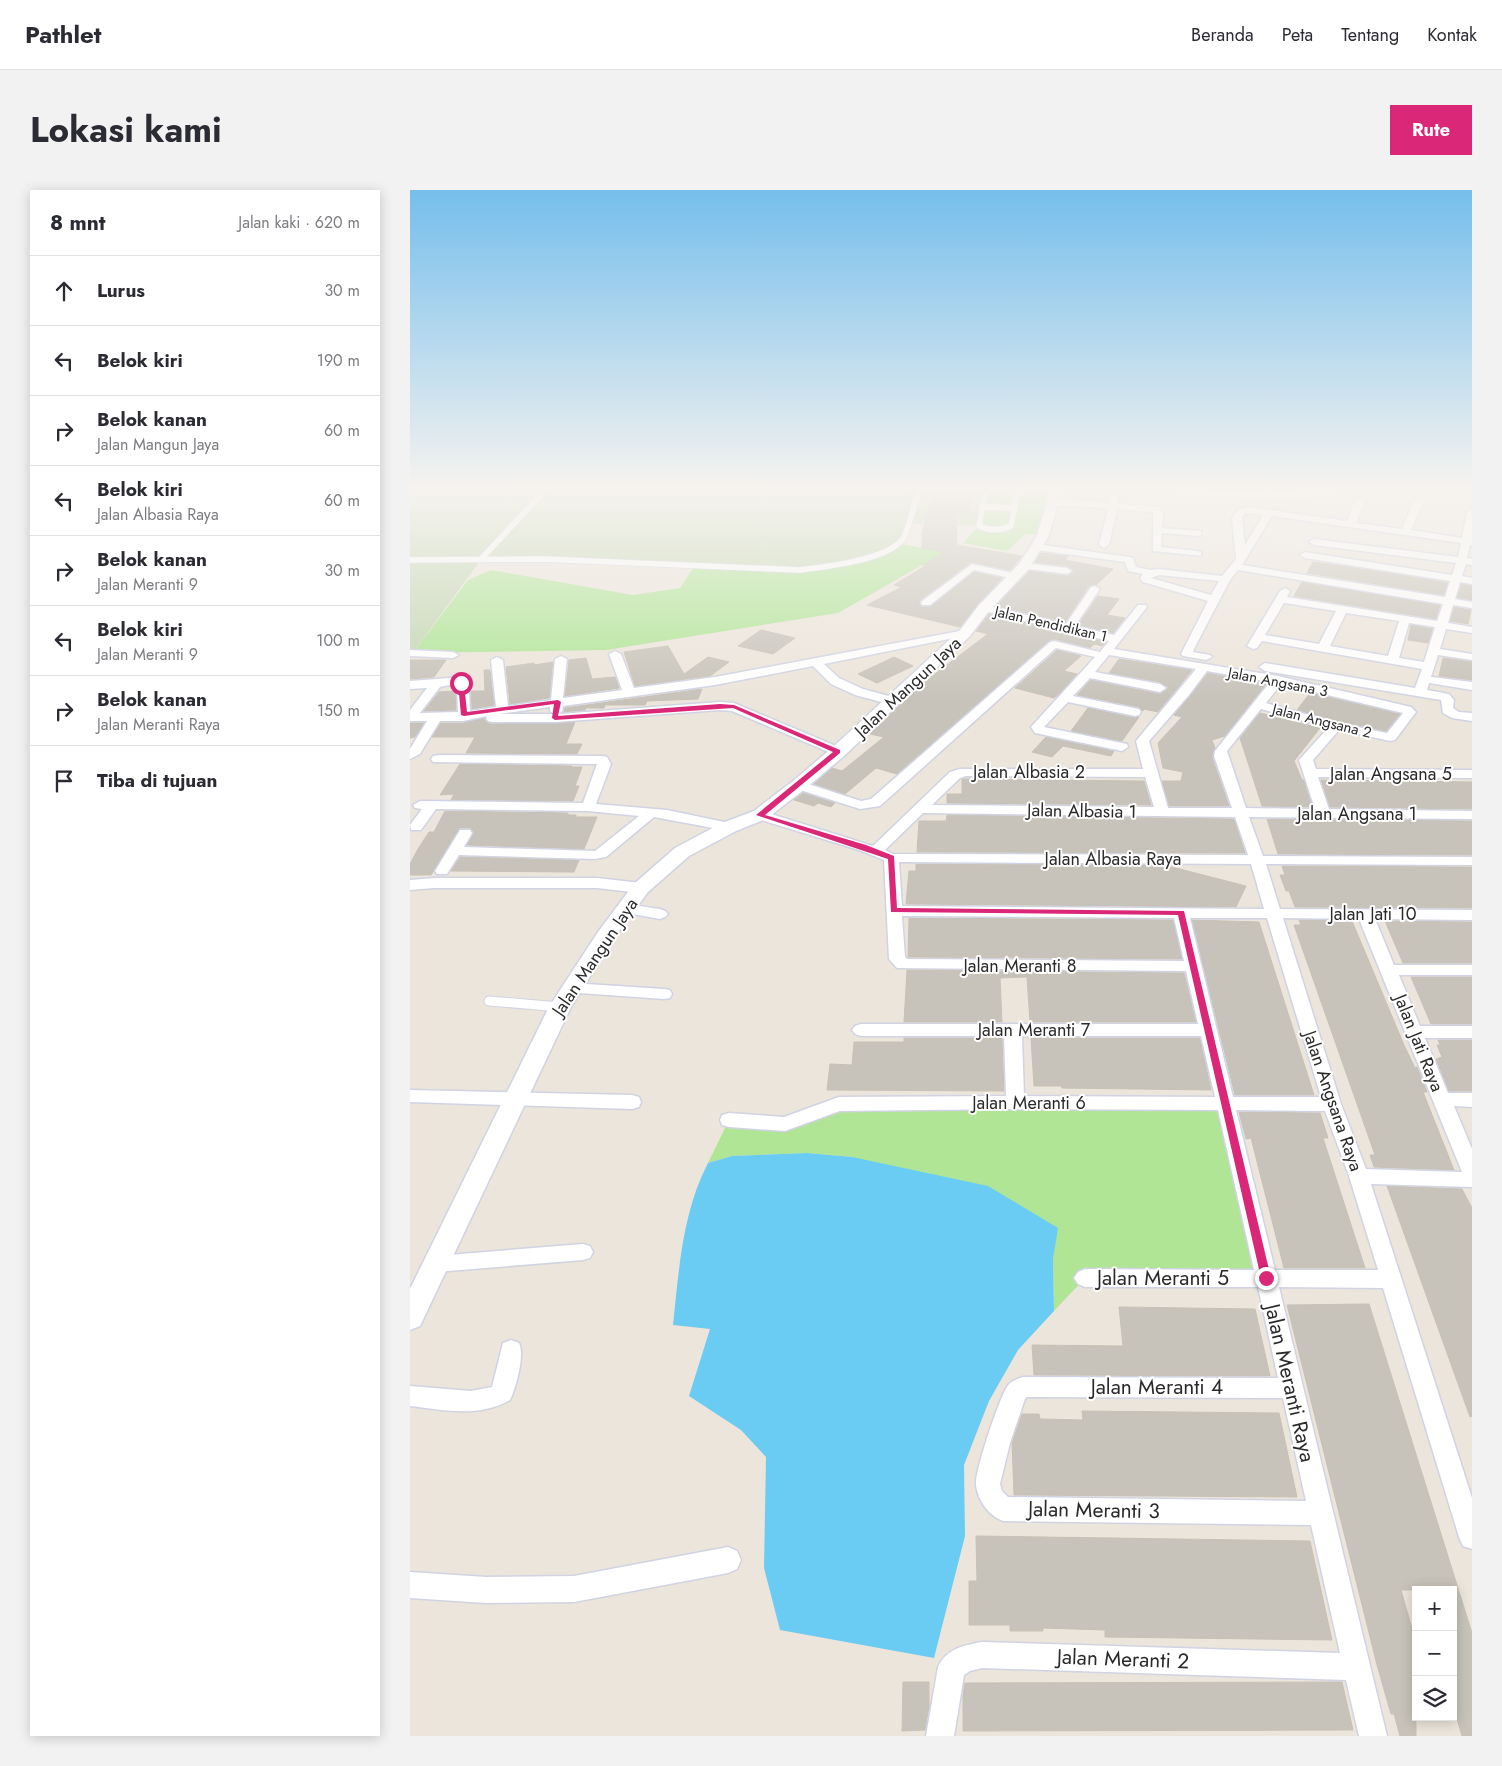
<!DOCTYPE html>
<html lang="id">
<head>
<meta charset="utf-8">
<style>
  body { margin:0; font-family:Jost,sans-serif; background:#f2f2f3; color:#2b2b33 }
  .controls { position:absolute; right:15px; bottom:15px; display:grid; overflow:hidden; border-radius:0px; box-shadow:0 2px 12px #0003 }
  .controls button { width:45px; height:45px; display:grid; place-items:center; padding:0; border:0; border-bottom:1px solid #e1e1e2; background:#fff; color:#2b2b33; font:25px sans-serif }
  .stop { position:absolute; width:15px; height:15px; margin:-11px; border:4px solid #db2777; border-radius:50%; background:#fff }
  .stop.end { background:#db2777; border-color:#fff; box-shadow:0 1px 5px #0008 }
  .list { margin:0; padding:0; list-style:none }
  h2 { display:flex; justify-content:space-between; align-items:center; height:65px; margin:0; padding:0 20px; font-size:21px }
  h2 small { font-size:16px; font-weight:400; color:#7c7c81 }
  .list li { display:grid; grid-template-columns:32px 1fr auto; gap:15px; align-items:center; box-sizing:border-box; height:70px; padding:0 20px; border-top:1px solid #e1e1e2 }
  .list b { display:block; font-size:19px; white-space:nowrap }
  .list p { margin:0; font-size:16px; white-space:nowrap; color:#7c7c81 }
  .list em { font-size:16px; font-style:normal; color:#7c7c81 }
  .icon { flex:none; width:28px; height:28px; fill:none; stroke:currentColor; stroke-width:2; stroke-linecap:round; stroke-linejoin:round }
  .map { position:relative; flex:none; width:1062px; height:1546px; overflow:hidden; border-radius:0px }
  header { display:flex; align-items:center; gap:30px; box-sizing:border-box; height:70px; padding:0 25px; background:#fff; border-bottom:1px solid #e1e1e2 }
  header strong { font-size:24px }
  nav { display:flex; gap:28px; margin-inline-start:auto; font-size:18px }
  .intro { display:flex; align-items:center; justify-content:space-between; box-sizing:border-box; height:120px; padding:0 30px }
  h1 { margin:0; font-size:35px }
  .button { padding:12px 22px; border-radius:0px; background:#db2777; color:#fff; font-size:18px; font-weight:700 }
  main { display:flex; gap:30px; padding:0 30px }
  aside { flex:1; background:#fff; border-radius:0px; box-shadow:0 2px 12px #0003 }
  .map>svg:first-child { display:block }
</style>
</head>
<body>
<header>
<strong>Pathlet</strong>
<nav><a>Beranda</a><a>Peta</a><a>Tentang</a><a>Kontak</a></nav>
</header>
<div class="intro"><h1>Lokasi kami</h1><a class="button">Rute</a></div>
<main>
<aside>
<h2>8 mnt<small>Jalan kaki · 620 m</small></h2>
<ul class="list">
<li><svg class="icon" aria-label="ahead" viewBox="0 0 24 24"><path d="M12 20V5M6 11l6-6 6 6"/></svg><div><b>Lurus</b></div><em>30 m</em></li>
<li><svg class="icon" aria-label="left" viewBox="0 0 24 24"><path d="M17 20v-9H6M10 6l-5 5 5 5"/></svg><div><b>Belok kiri</b></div><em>190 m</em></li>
<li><svg class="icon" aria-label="right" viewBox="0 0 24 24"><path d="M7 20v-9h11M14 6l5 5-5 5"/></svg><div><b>Belok kanan</b><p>Jalan Mangun Jaya</p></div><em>60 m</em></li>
<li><svg class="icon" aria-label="left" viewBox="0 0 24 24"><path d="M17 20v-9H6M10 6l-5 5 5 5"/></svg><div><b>Belok kiri</b><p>Jalan Albasia Raya</p></div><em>60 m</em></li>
<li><svg class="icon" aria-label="right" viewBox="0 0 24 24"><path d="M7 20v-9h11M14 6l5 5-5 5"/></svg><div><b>Belok kanan</b><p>Jalan Meranti 9</p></div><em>30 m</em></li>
<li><svg class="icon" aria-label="left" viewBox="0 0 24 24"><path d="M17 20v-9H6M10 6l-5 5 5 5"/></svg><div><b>Belok kiri</b><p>Jalan Meranti 9</p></div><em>100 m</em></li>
<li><svg class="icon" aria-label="right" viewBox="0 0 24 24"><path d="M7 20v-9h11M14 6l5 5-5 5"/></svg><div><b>Belok kanan</b><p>Jalan Meranti Raya</p></div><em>150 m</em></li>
<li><svg class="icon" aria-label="arrive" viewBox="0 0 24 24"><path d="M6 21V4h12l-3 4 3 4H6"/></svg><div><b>Tiba di tujuan</b></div></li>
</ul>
</aside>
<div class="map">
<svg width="1062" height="1546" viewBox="0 0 1062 1546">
  <rect width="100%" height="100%" fill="#ece5db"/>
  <g fill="#afe595">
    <polygon points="556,295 647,298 633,345 615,344 597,361 553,353 569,336"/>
    <polygon points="490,354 535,362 428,423 196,460 3,463 58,390 81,380 223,405 270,398 285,375"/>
    <polygon points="815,914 856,1088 675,1088 644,1121 643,1069 647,1038 442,967 397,963 322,966 298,973 319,930 356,934 408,921"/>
  </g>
  <polygon fill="#c3d7b2" points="0,295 510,295 576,299 569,336 498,333 490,354 453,368 390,380 72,368 3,463 0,463"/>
  <path fill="#6accf2" d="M397 963 442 967 578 996 648 1038 643 1069 644 1121 608 1160 579 1211 554 1275 555 1346 524 1468 370 1440 354 1378 356 1267 331 1240 279 1206 300 1139 263 1135C269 1080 272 1023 298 973L322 966Z"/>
  <g fill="#c7c3ba" stroke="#c8c1b5">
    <polygon points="523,304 562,305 558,324 546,324 547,355 612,366 600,380 561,372 510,410 509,414 512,417 521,416 564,382 592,388 568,414 550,437 457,415 492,397 484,395 517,375 513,375 533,362 512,358 512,343"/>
    <polygon points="631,363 658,366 655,370 703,379 686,395 679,396 655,432 586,416 620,381 657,386 664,382 657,376 625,372"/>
    <polygon points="903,372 967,381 1038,393 1034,405 897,383"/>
    <polygon points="892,392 1030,415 1026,429 884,406"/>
    <polygon points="1051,394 1062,396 1062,410 1047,408"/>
    <polygon points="688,406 709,409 697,425 715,428 703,443 668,435"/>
    <polygon points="1044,417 1061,420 1058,434 1040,431"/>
    <polygon points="579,424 696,452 692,456 684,454 680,458 644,449 639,451 487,584 466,578 435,604 404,594 422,578 432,581 474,547 460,544 513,493 578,444 566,441"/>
    <polygon points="1001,435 1023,439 1018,453 998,450"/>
    <polygon points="351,440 385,448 363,464 328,456"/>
    <polygon points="258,456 274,484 298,467 319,472 300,486 225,496 214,462"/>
    <polygon points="647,460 671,466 654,481 667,484 650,503 644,508 605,498"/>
    <polygon points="484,467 503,476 467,493 448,484"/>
    <polygon points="176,468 182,489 205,487 209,498 155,506 159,470"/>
    <polygon points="1033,468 1062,472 1062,490 1029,486"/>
    <polygon points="709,469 782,480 748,522 734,519 733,521 729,517 667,505 681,490 750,504 758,499 750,492 699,483"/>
    <polygon points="0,470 36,470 24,487 0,489"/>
    <polygon points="143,472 139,508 100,514 96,477 124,473 124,475"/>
    <polygon points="74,480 80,480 84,515 62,519 61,501 75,501"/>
    <polygon points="798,483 856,494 815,546 802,550 805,558 802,567 819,616 759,616 752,591 771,591 773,582 753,578 748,553 772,527 764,525"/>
    <polygon points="292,499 288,509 237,511 235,515 195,515 194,518 176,518 175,520 154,522 155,518"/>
    <polygon points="45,501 46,520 14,521 29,502"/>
    <polygon points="900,503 990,524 976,541 927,531 887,520"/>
    <polygon points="678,518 725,528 729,527 712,551 661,541"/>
    <polygon points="850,523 910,538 884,571 892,590 894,590 902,617 852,616 830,548"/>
    <polygon points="74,528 76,532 82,534 165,532 156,554 172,554 167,564 56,563 65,547 22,547 31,533 53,533"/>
    <polygon points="0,533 14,533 5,547 0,548"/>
    <polygon points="636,547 704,561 701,566 653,556 642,567 622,562"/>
    <polygon points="50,574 162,576 161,577 172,577 165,596 169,596 163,611 41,610 44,604 30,605"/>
    <polygon points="552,589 734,591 741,615 537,613 537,604 552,604"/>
    <polygon points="911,590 1062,592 1062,619 920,617"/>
    <polygon points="393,603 425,613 421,617 408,613 404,616 384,610"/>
    <polygon points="35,621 158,623 158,625 166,625 166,627 187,627 174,659 57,655 64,642 60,638 50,638 21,685 0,685 0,674 8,659 19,642 24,642"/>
    <polygon points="537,625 824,629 835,663 507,662 509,631 536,631"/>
    <polygon points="857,629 1062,631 1062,665 868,664"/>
    <polygon points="50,667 169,670 164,682 41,681"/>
    <polygon points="506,674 754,675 836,696 826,717 496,714 499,681 506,681"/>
    <polygon points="872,676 1062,677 1062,718 885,717 879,701 876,701 870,685 875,685"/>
    <polygon points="499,728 763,730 772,769 498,767"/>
    <polygon points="782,730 849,732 904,905 825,905"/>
    <polygon points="889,730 942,731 994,855 1005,878 1007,877 1017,902 1013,902 1044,980 964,977 960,965 965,965 884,735 891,735"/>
    <polygon points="975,731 1062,732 1062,773 993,773"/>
    <polygon points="497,780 774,783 786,832 620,832 617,787 590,788 592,832 494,832"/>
    <polygon points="1001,787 1062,787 1062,834 1021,834"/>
    <polygon points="494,848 592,848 594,901 417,900 420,874 442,875 444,852 494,852"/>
    <polygon points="621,848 790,848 801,900 652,898 651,896 624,896"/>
    <polygon points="1028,850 1062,850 1062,901 1039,901 1026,869 1032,867 1027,855 1030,855"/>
    <polygon points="829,922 910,923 918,948 913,948 955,1078 874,1078 841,948 836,949"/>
    <polygon points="977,996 1052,999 1062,1018 1062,1226 1060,1227"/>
    <polygon points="959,1114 1062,1443 1062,1546 1052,1546 1043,1515 1043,1400 991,1400 1006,1453 1006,1546 990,1546 984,1524 981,1524 967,1475 877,1115"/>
    <polygon points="709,1117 845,1119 860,1186 624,1185 622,1155 713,1156"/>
    <polygon points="672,1221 869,1223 887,1307 604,1305 602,1253 612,1224 629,1224 630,1229 673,1230"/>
    <polygon points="566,1346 900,1351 922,1450 695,1447 695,1440 633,1438 633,1441 600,1441 600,1435 559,1435 559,1391 567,1391"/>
    <polygon points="493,1492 519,1492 519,1517 515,1540 492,1541"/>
    <polygon points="932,1492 943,1540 553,1541 553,1505 555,1493"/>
  </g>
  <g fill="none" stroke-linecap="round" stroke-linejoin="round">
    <defs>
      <g id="service-far1">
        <polyline points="485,295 646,301"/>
        <path d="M576 299 569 336C580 341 590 341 601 336L608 297"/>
        <polyline points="572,317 605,318"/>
        <polyline points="72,368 140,295"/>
        <path d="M0 370 133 369 390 380C415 377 476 370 492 350 499 341 506 307 510 295"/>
      </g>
      <polyline id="service" points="79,811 150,817"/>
      <g id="minor">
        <path d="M708 295 820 302 928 300 932 303C920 313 723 306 708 295Z"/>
        <polygon points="1044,295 1062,295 1062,301 1045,297"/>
        <polygon points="705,303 710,306 708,314 749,317 753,323 752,338 791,341 791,345 788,346 752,343 751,357 787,361 791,362 791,366 743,361 743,322 707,319 699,355 694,358 689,355 698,318 644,315 639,312 644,309 699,313 700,306"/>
        <path d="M950 308 955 311 946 333 992 339 1004 311 1009 308 1014 311 1001 340 1052 348 1057 322 1062 319V355H1060L1057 368 1062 369V375L1056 374 1052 386 1062 388V394L1050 392 1045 409 1062 412V418L1043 415 1038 433 1062 437V443L1036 439 1030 459 1062 464V470L1028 465 1021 487 1062 492V500L1019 493 1017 500 1039 504 1044 510 1043 518 1049 522 1062 523V531L1042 528 1033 523 1031 510 855 481 849 477 855 473 1005 498 1012 479 852 451 847 458 843 459 837 456 870 401 875 398 880 401 877 407 1027 431 1033 414 828 380 820 390 785 457 783 462 800 465 802 467 796 470 773 466 771 464 798 411 733 392 730 388 733 384 718 381 715 372 626 360 621 357 626 354 719 367 723 368 726 377 741 380 749 379 812 386 826 369 822 328 828 320 838 317 937 331 945 311ZM838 323 853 325 835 355 832 328 834 324ZM862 326 1051 353 1048 367 904 349 899 352 904 355 1046 373 1042 385 895 362 890 365 895 368 1040 391 1035 407 832 375ZM749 385 809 391 801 405 741 388ZM874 413 926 421 909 454 855 445ZM936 423 989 431 978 466 920 456ZM999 433 1025 437 1014 472 989 468Z"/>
        <polygon points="614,373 657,378 662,381 657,384 610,378 610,374"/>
        <polygon points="562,374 608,384 609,386 604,389 564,380 520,415 512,415 511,413 512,411"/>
        <path d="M685 396 690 399 665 436 704 445 728 415H736L737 417 704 459 868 486 1001 517 1006 522 985 550 980 551 929 540 903 570 906 579 1062 580V588L908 587 919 619 1062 621V629L839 627 853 666 1062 667V675L856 674 870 719 1062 720V730L965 729 984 775H1062V785H989L1010 836H1062V848H1015L1038 903H1062V917L1044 916 1062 959V997L961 994 1062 1308V1359L1053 1356 1049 1347 973 1098 869 1097 977 1546H949L936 1490 572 1478 560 1481 554 1485 544 1546H516L528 1477C536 1459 554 1455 572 1452L930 1463 901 1335 593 1331C578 1325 569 1312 566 1296 564 1283 589 1209 597 1197 600 1191 607 1189 613 1187L868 1188 848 1097H675L668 1094 664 1088 668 1082 675 1079 844 1080 808 920 605 919 430 921 375 941 319 937 312 935 310 930 312 925 319 923 374 927 429 907 596 906 594 846H451L445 844 442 840 445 836 451 834H788L776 781 487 778 479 769 474 670 449 660 345 628 343 625 345 622H355L463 656 540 582 550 579H733L726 551 786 479 699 465 685 482 750 494 756 498 750 502 680 488 663 506 729 519 731 522 729 525 725 526 658 512 634 537 717 554 718 557 712 561 625 543 621 537 685 467 646 458 470 616 450 619 384 598 382 595 389 591 451 611 461 609 640 452 644 451 690 462 699 451 570 420 569 418 574 415 656 434 681 397ZM797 481 860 492 805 561 804 566 822 618H758L739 551 779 505ZM871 494 993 523 977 543 927 533 856 513ZM851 519 918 538 889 570 905 619 836 618 817 561ZM556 586 735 587 744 617 522 615 550 588ZM513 623 825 627 838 665 483 664 475 660ZM489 672 841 674 854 719 492 716ZM492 726 764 728 774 771 497 769 495 767ZM780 728H857L911 907H823ZM873 728 949 729 1052 982 956 979 931 914ZM612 846H791L805 907 614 906ZM826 920 915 921 939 986 968 1080H865ZM617 1207 873 1208 896 1311 598 1307 592 1301 590 1294 600 1253 615 1209Z"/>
        <path d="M555 440 559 441 561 443 559 445 414 474 429 488 453 499 486 508 488 511 482 515 445 505 421 494 403 476 305 495 153 516 152 521 149 524 310 512 324 513 433 559 434 562 428 566 322 521 310 520 145 532H82L78 531 76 528 77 526 53 531H30L10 564 0 569V559L17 531H0V520L17 498 0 499V491L53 487 59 501 60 521 86 517 81 470 87 467 93 470 98 516 141 510 145 469 151 466 157 469 153 508 212 500 199 464 205 461 211 464 224 498 305 487ZM45 494 47 501 48 522 10 523 30 497ZM140 517V521L144 524H89Z"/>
        <polygon points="0,460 43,462 49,465 43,468 0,466"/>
        <polygon points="28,565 192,566 197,567 201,574 186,614 257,620 324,634 326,637 324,640 319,641 244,627 196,667 185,669 49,665 37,684 27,684 25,681 50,640 60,640 62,643 54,657 185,661 229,626 178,621 26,619 11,640 1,640 0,635 12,619 5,618 3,615 10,611 173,613 187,574 23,572 21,569 23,566"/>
        <polygon points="24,688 187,688 231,693 236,695 239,698 236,701 231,703 187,698 24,698 0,700 0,690"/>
        <polygon points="216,714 250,719 255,721 258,724 255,727 250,729 211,722 208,719 211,716"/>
        <polygon points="161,793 254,799 260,800 262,804 260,808 254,809 155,802 153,798 155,794"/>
        <polygon points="0,900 222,905 229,907 231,912 229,917 222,919 0,912"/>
        <polygon points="173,1054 180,1056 183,1062 180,1068 173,1070 26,1082 19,1080 16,1074 19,1068 26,1066"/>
        <path d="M101 1150 109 1153C115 1165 106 1198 100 1210 69 1228 34 1220 0 1216V1196L61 1201 82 1197 93 1153Z"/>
        <polygon points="318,1357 327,1361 331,1370 327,1379 318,1383 164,1412 76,1413 0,1408 0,1382 76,1387 164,1386"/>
      </g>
      <polygon id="tertiary" points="642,295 654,295 639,345 632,357 619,379 579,421 560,446 434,566 395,599 356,629 326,641 279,666 238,702 204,748 161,817 10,1136 0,1140 0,1099 139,817 188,742 224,694 265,658 312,633 344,621 383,591 422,558 550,440 569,415 609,374 620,357 627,345"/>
    </defs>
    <use href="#service-far1" stroke="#d0d3e3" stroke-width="7"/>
    <use href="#service" stroke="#d0d3e3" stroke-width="11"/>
    <use href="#minor" stroke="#d0d3e3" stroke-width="3"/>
    <use href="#tertiary" stroke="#d0d3e3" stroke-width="3"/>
    <use href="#service-far1" stroke="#fff" stroke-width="5.5"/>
    <use href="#service" stroke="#fff" stroke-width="9"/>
    <use href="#minor" fill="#fff" fill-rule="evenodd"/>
    <use href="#tertiary" fill="#fff" fill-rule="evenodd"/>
  </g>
  <linearGradient id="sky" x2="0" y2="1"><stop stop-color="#75beec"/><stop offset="0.58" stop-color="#f6f3ef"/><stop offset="1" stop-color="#f6f3ef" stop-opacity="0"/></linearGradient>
  <rect width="1062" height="512" fill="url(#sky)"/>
  <polygon fill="#db2777" points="51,491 54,493 57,522 148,510 151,512 148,526 310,514 324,515 430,560 430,563 355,625 456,655 484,666 487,718 774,721 861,1088 860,1091 856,1092 851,1088 768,725 481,722 478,669 346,625 423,562 323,518 145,530 142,528 144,514 54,526 51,525 48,493"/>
  <g text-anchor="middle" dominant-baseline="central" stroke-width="4" stroke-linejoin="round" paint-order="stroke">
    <g font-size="15" fill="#2a2a2a" stroke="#fff">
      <text transform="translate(641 434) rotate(13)">Jalan Pendidikan 1</text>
      <text transform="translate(868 492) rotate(11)">Jalan Angsana 3</text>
      <text transform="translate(912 531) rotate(14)">Jalan Angsana 2</text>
    </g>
    <g font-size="18" fill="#2a2a2a" stroke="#fff">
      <text transform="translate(498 497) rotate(-43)">Jalan Mangun Jaya</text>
      <text x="619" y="582">Jalan Albasia 2</text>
      <text x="981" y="584">Jalan Angsana 5</text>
      <text transform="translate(672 621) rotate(1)">Jalan Albasia 1</text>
      <text x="947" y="624">Jalan Angsana 1</text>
      <text x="703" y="669">Jalan Albasia Raya</text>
      <text x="963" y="724">Jalan Jati 10</text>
      <text transform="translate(185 767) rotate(-56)">Jalan Mangun Jaya</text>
      <text x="610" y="776">Jalan Meranti 8</text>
      <text x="624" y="840">Jalan Meranti 7</text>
      <text transform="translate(1009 853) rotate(68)">Jalan Jati Raya</text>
      <text transform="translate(923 911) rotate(71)">Jalan Angsana Raya</text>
      <text x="619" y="913">Jalan Meranti 6</text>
    </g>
    <g font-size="21" fill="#2a2a2a" stroke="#fff">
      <text x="753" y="1088">Jalan Meranti 5</text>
      <text transform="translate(880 1193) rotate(77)">Jalan Meranti Raya</text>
      <text x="747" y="1197">Jalan Meranti 4</text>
      <text transform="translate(684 1320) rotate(1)">Jalan Meranti 3</text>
      <text transform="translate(713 1469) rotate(2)">Jalan Meranti 2</text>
    </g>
  </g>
</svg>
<div class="controls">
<button>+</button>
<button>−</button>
<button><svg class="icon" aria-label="layers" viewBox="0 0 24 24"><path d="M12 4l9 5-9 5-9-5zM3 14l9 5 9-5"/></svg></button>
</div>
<div class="stop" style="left:51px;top:493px"></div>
<div class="stop end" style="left:856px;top:1088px"></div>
</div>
</main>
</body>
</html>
